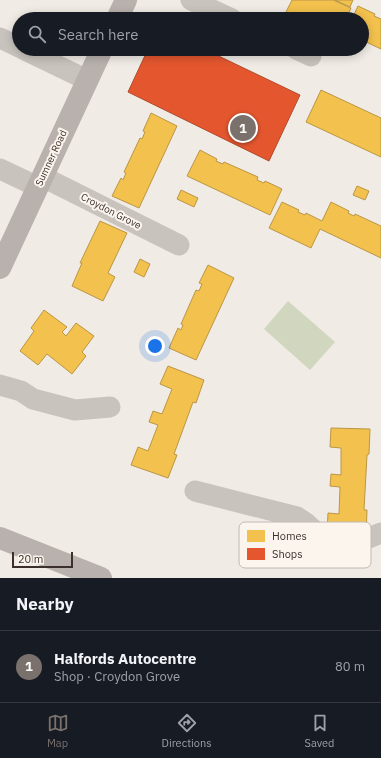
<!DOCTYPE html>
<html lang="en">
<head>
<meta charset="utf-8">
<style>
  body { margin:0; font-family:"IBM Plex Sans",sans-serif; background:#242831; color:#f1f3f6 }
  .scale { position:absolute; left:12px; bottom:10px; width:61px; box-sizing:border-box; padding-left:4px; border:2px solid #3b302b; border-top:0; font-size:11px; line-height:14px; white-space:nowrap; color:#3b302b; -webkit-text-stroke:3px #fbf5ee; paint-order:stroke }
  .you { position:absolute; left:155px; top:346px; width:14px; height:14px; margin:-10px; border:3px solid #fff; border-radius:50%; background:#1a73e8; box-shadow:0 0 0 6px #1a73e833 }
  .badge { display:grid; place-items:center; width:26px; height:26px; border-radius:50%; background:#7a716c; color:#fff; font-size:13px; font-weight:700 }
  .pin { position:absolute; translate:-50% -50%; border:2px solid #fff; box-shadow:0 1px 4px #0006 }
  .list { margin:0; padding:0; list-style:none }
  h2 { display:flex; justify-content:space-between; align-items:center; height:52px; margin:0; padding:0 16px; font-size:17px }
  h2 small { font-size:13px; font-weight:400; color:#9ea1a6 }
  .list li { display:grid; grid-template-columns:26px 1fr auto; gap:12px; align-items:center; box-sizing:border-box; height:72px; padding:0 16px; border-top:1px solid #363941 }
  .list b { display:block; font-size:15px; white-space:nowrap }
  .list p { margin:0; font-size:13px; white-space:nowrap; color:#9ea1a6 }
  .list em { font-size:13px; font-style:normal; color:#9ea1a6 }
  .icon { flex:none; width:22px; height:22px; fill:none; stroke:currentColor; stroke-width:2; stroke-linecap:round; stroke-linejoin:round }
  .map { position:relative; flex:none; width:381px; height:578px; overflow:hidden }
  .search { position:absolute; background:#171b24; box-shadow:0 2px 10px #0003; left:12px; right:12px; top:12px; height:44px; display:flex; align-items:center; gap:10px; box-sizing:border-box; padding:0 14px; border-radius:22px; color:#9ea1a6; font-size:15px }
  .sheet { height:124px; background:#171b24 }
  nav { display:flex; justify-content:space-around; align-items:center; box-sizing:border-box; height:56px; border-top:1px solid #363941; background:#171b24; font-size:11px; color:#9ea1a6 }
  nav a { display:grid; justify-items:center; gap:2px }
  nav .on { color:#7a716c }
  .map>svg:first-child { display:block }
</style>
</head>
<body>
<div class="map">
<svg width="381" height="578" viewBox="0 0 381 578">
  <rect width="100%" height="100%" fill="#f0ebe5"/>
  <polygon fill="#d1d6bf" points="288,301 335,342 310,370 264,329"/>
  <g fill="#f2c14e" stroke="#bb9644">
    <polygon points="292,0 333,0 351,8 346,19 292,19 284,16"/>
    <polygon points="335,0 353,0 350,7"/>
    <polygon points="358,6 375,14 374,16 381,19 381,49 362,40 362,19 352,19"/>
    <polygon points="321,90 381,118 381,157 306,122"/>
    <polygon points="151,113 177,126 139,208 112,196 121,178 123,180 126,173 124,172 140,138 142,139 145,132 143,131"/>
    <polygon points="200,150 217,159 216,161 223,164 224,162 258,177 257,180 264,183 265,181 282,189 270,215 187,176"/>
    <polygon points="357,186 369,191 365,200 353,195"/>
    <polygon points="181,190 198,198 194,207 177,199"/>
    <polygon points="282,202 299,210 298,212 305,215 306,213 322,221 331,202 349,211 348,213 354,216 355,214 381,226 381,258 320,229 311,248 269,228"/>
    <polygon points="100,221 127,233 108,273 115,277 103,301 72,286 82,263 80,263"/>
    <polygon points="140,259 150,264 144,277 134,272"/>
    <polygon points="208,265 234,278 196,360 169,348 178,328 181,330 183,325 181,324 196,290 199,291 202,284 199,283"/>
    <polygon points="44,310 67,327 62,332 66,336 76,323 94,336 82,352 86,356 72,374 47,354 38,365 20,351 34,331 31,328"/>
    <polygon points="168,366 204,380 196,403 193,402 174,454 177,455 168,478 131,465 138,447 148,451 158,425 149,422 153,411 162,414 172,389 160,384"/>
    <polygon points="331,428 370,429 369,454 367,455 364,510 367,510 366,535 327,533 328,513 339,514 340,487 330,486 331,474 341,475 341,448 330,447"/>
  </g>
  <polygon fill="#e4572e" stroke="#b14b2d" points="148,49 204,49 300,95 269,161 128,92"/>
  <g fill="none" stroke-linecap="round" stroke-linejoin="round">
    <g stroke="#c9c3be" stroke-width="21">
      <polyline points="191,0 232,19"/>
      <polyline points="0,38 19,47"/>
      <polyline points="23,49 87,80"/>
      <polyline points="296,49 311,56"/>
      <polyline points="0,169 38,187"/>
      <polyline points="43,177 179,245"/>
      <polyline points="0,385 21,391 33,399 75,410 110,407"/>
      <polyline points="195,491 297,517 306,523 323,539 339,542 359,542 381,533"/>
    </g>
    <g stroke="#b8b1ad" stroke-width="22">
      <polyline points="117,19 126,0"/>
      <polyline points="0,268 102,49"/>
      <polyline points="0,538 101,578"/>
    </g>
  </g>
  <g text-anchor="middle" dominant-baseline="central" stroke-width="4" stroke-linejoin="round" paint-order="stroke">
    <g font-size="10" fill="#3b302b" stroke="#fbf5ee">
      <text transform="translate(51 158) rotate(-65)">Sumner Road</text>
      <text transform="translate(111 211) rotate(27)">Croydon Grove</text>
    </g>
  </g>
  <rect x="239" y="522" width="132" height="46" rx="6" fill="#fbf5ee" stroke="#c1bab4" stroke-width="1"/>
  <rect x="247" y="530" width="18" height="12" fill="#f2c14e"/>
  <rect x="247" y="548" width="18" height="12" fill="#e4572e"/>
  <g font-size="11" fill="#3b302b">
    <text x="272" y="540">Homes</text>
    <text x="272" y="558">Shops</text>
  </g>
</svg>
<div class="scale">20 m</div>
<div class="you"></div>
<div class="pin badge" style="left:243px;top:128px">1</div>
<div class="search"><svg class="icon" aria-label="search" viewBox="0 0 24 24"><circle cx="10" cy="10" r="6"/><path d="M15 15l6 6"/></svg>Search here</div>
</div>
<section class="sheet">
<h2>Nearby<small></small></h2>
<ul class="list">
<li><span class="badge">1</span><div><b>Halfords Autocentre</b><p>Shop · Croydon Grove</p></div><em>80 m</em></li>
</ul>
</section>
<nav>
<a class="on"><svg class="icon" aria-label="map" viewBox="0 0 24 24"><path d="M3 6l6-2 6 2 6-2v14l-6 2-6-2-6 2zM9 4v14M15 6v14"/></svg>Map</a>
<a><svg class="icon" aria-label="directions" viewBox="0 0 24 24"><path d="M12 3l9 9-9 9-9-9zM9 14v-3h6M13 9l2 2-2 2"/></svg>Directions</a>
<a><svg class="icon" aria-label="saved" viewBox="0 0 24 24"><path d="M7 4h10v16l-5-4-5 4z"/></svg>Saved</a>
</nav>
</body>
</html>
